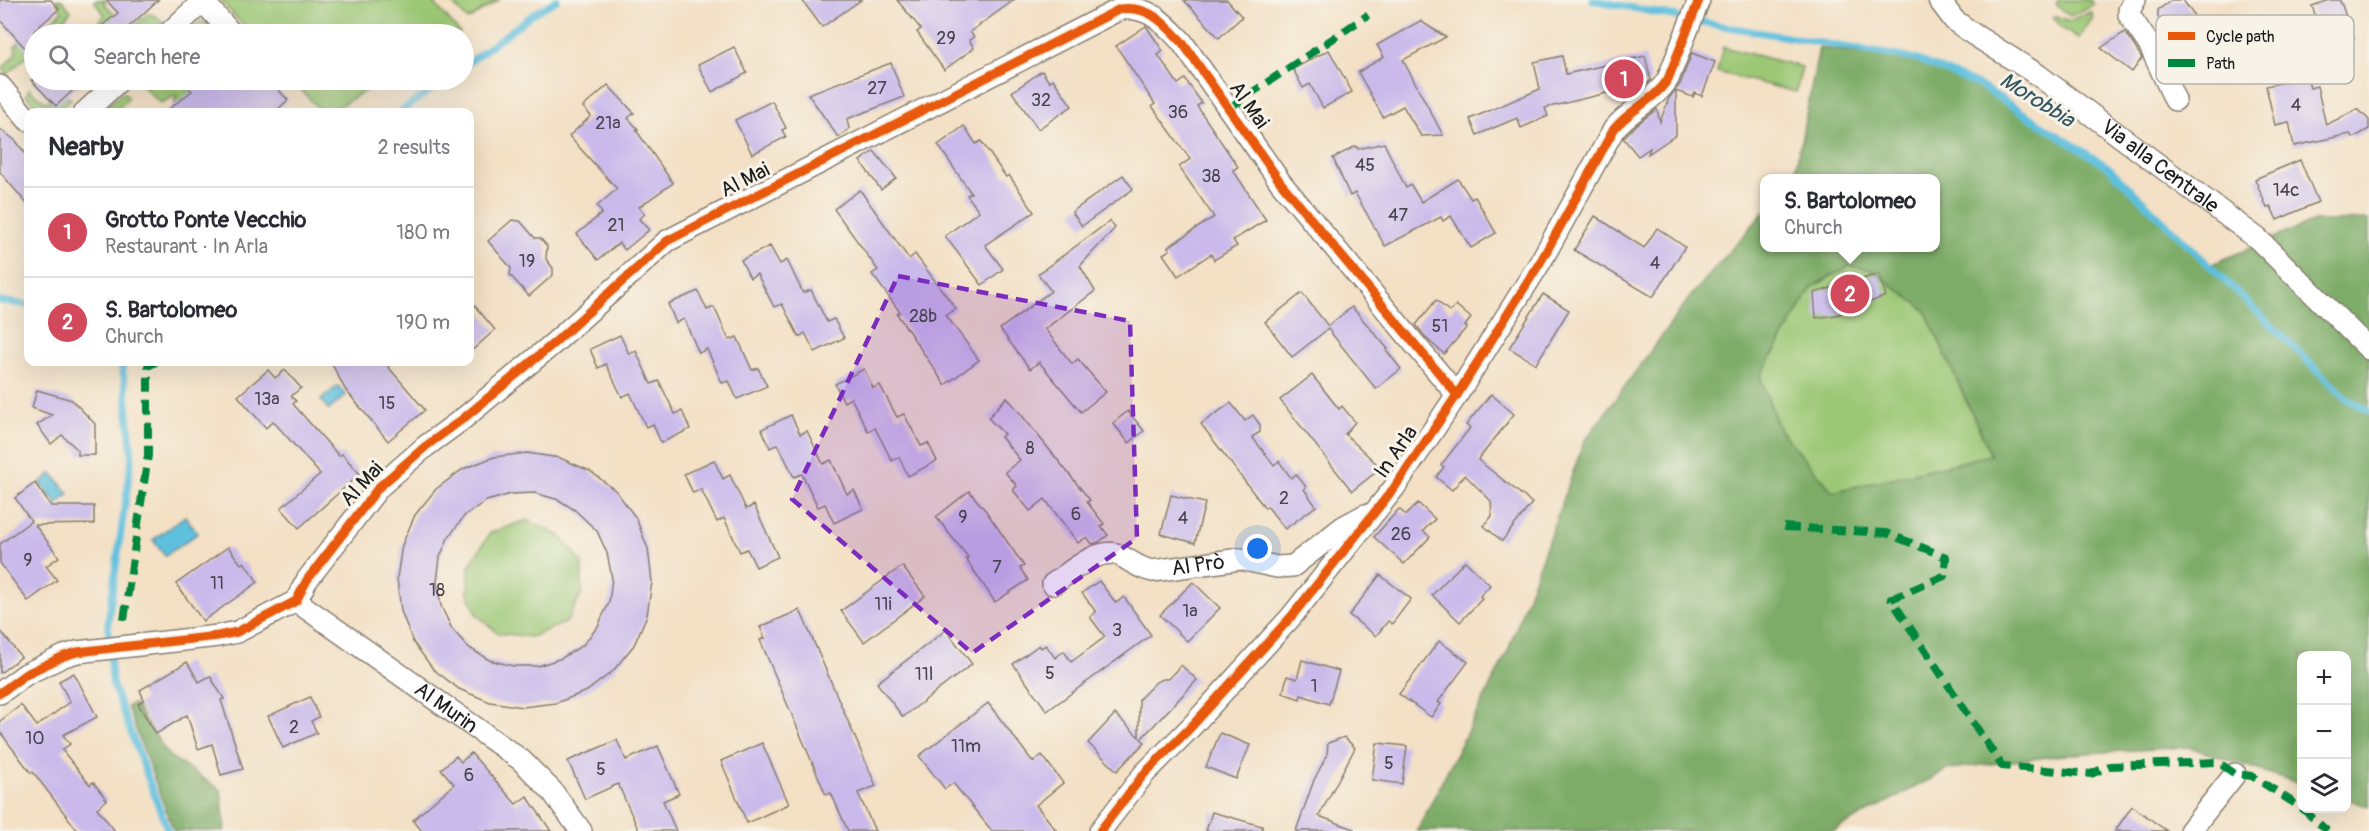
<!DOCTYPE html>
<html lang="en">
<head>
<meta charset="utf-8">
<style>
  body { margin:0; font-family:Pangolin,sans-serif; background:#f7f7f7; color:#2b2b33 }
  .controls { position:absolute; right:18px; bottom:18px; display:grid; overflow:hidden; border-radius:12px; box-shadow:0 6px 24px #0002 }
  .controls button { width:54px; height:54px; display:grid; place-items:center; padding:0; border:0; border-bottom:2px solid #e1e1e2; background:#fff; color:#2b2b33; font:30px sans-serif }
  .you { position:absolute; left:1258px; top:549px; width:21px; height:21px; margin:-15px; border:4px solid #fff; border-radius:50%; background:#1a73e8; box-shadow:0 0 0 9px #1a73e833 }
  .badge { display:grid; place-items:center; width:39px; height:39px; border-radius:50%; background:#d1495b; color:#fff; font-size:20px; font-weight:700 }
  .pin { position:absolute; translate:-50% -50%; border:3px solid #fff; box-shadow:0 2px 6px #0006 }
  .popup { position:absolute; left:1760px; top:174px; width:180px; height:78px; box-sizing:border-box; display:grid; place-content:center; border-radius:12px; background:#fff; filter:drop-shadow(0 2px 4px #0005); font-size:20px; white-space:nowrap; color:#7c7c81 }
  .popup b { font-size:22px; color:#2b2b33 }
  .popup::after { content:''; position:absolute; left:50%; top:100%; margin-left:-12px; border:12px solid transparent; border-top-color:#fff }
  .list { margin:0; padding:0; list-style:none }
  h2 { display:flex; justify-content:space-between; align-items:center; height:78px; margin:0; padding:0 24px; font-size:26px }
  h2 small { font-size:20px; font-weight:400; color:#7c7c81 }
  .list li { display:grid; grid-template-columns:39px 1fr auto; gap:18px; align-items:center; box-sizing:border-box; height:90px; padding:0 24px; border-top:2px solid #e1e1e2 }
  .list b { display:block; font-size:22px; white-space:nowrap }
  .list p { margin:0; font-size:20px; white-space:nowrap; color:#7c7c81 }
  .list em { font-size:20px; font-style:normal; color:#7c7c81 }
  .icon { flex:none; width:33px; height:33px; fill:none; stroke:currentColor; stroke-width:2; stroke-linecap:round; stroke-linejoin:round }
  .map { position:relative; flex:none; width:2369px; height:831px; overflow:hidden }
  .search { position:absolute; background:#fff; box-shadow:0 6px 24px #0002; left:24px; top:24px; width:450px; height:66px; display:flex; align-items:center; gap:15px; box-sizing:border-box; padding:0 21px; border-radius:33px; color:#7c7c81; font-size:22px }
  .panel { position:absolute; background:#fff; box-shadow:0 6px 24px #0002; left:24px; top:108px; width:450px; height:258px; border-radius:12px }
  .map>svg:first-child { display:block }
</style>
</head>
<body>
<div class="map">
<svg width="2369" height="831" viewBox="0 0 2369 831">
  <rect width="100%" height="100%" fill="#f7f3e8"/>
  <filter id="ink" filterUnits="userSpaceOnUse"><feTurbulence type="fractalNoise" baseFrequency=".0167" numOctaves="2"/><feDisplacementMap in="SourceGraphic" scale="12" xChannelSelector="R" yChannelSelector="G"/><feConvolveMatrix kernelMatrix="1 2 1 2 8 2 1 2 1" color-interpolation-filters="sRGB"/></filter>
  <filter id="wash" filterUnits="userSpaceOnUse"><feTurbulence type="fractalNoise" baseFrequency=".008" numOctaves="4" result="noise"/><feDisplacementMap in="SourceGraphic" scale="24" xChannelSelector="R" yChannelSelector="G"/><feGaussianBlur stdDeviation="1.35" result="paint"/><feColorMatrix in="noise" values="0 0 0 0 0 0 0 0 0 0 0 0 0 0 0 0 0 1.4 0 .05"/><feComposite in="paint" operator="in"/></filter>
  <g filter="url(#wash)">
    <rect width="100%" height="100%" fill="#f3e0c5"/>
    <g fill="#9cc876" stroke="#5c7249" stroke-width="1.5">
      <polygon points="56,0 62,0 71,11 52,34 37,34 62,11"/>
      <polygon points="96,0 106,0 104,3 129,29 148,14 156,16 163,22 150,34 105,34 96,24 105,15 94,1"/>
      <polygon points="220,0 435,0 434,3 460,33 457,34 251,34"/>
      <polygon points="449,0 499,0 468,20"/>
      <polygon points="2059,0 2090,0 2094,5 2070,16 2058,7 2056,3"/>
      <polygon points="2090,12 2093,17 2079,38 2064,30 2053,17 2056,16 2069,21"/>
      <polygon points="200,21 208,24 218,34 199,34 194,31 190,34 183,34"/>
      <polygon points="25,37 31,39 34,37 34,50 6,75 3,68 16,53 15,46"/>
      <polygon points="1723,47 1802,67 1796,92 1717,72"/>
      <polygon points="137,80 178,80 195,98 216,80 223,80 185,112 174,102 177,95 160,103"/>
      <polygon points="292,80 384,80 329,112 322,112"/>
      <polygon points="29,89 45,102 66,96 71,99 55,112 42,112 26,95"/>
      <polygon points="124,93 128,97 127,100 118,109 120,112 100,112 120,94"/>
      <polygon points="1849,266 1872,270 1925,310 1991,455 1833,492 1779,429 1760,377 1812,287"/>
      <polygon points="527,520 560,536 582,562 582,593 567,622 531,637 498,633 477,615 468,592 469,566 490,533"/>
    </g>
    <g fill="#7dac67" stroke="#4c6442" stroke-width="1.5" fill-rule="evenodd">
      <path d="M1819 48 1915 59 1979 85 2108 167 2210 265 2314 221 2369 220V807L2347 799 2346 656H2302L2301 784 2189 747 2072 754 1949 769 1833 831H1417L1508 651 1584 442 1691 296 1764 212V248H1936V178H1794ZM1849 266 1872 270 1925 310 1991 455 1833 492 1779 429 1760 377 1812 287Z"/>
      <polygon points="134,704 169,756 221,790 225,831 174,831 127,706"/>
    </g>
    <g fill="#5fc0de" stroke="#3e6e7d" stroke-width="1.5">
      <polygon points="338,386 346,395 329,410 321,400"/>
      <polygon points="52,473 69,494 57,504 40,483"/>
      <polygon points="185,516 198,533 165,556 153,540"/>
    </g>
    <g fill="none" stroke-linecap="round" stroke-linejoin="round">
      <g stroke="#5fc0de" stroke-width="7">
        <polyline points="1593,0 1717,25 1915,59 1979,85 2108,167 2347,399 2369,411"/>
        <polyline points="464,66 536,12 557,0"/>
        <polyline points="400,112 445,80"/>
        <polyline points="0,301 28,305"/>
        <polyline points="121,362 125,383 132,456 108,622 112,683 168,831"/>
      </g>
    </g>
    <g id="blocks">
      <g fill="#c9baeb" fill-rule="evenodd">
        <polygon points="0,0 51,0 59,9 34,31 34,58 0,20"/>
        <polygon points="106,0 158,0 121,34 91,34 118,13"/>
        <polygon points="802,0 861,0 822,27"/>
        <polygon points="897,0 1014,0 970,32 974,37 969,40 974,48 944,70 917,32 921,29"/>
        <polygon points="1184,0 1227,0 1242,17 1219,38"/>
        <polygon points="2172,0 2183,0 2205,31 2179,48 2158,17 2158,10"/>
        <polygon points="2330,0 2340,0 2354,38 2327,48 2312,6"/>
        <polygon points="1420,21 1446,37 1403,60 1443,135 1421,136 1403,106 1383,117 1358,72 1384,57 1377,45"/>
        <polygon points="1146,26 1163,51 1158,55 1178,84 1185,79 1202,103 1197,106 1238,167 1233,170 1266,220 1233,240 1237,246 1214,260 1211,254 1178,276 1163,254 1170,250 1168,247 1214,217 1179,167 1190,159 1152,106 1155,104 1116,46"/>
        <polygon points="2125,32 2142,58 2132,72 2101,48"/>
        <polygon points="734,47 747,73 712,92 698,65"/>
        <polygon points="1329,50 1352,92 1323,108 1310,84 1303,88 1293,69"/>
        <polygon points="1692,53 1715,62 1702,96 1695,93 1693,97 1676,91 1676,135 1648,154 1650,148 1638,156 1623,138 1635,126 1657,109 1660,122 1669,98 1680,84"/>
        <polygon points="1562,56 1566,74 1645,56 1651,80 1648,83 1545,108 1548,116 1521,128 1517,118 1477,135 1470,119 1540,89 1534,62"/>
        <polygon points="891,63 904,97 847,119 849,129 838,137 808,94"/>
        <polygon points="1042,71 1049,82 1053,79 1072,106 1038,129 1012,92"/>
        <polygon points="2307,77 2310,88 2317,86 2326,125 2358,109 2369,120 2369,129 2353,138 2350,134 2294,146 2289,122 2275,125 2266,86"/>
        <polygon points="31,80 84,80 56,106"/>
        <polygon points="182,80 269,80 288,100 275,112 165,112 192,91"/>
        <polygon points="608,85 634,113 628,118 638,129 636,130 673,183 639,207 645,214 639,219 649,230 625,250 619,243 598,260 577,234 602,213 597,206 617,189 569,136 591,116 583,107"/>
        <polygon points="772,101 786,128 782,130 786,137 752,154 735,120"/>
        <polygon points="964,126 976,144 981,141 1006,177 1009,175 1034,212 985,245 1003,269 982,285 945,236 979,211 967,195 971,193 938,145"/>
        <polygon points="0,129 16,141 28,157 28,205 0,172"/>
        <polygon points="1384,143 1406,188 1411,185 1421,202 1458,179 1471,199 1475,197 1496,233 1471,248 1451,216 1443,221 1441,217 1385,246 1355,193 1350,196 1333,158 1356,146 1358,149"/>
        <polygon points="874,151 896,178 881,190 860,161"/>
        <polygon points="2300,160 2318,202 2277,220 2271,207 2267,208 2255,179"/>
        <polygon points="1123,175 1133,189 1082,226 1072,212"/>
        <polygon points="860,190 909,259 915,254 956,309 946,315 979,360 945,385 897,314 900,312 872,274 878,270 834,209"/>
        <polygon points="1595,216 1644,248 1657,228 1685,247 1653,297 1574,250"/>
        <polygon points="512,220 520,221 535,238 540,238 547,246 546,259 553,268 553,275 529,296 510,275 511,268 488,241"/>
        <polygon points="1110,221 1115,228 1080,266 1095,291 1045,329 1072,364 1078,359 1106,392 1081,412 1039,362 1030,369 1000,329 1051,291 1038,274"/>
        <polygon points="770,246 780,264 787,260 803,293 811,290 827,322 834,319 844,338 815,352 805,333 799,337 782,304 774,307 757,274 750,278 741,260"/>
        <polygon points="1879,274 1886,296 1836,315 1816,318 1814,293"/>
        <polygon points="698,291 707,310 714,307 729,340 737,337 752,370 758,368 767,386 737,399 729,381 722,383 707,349 699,353 684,319 676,323 668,304"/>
        <polygon points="1302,293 1328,326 1352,307 1388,349 1386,350 1401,369 1376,389 1328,329 1292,357 1265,322"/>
        <polygon points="1543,294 1569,310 1536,364 1509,348"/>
        <polygon points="470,300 495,330 470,352"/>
        <polygon points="1436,300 1450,312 1456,305 1471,318 1465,326 1467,327 1444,354 1428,340 1416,325"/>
        <polygon points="620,335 629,354 636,351 651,384 659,381 675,414 682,411 690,429 661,443 653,424 646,427 630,393 622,397 606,364 598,368 590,349"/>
        <polygon points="331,362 384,362 425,410 388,441 345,389"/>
        <polygon points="864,369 873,388 880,385 897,417 904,414 921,446 928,443 937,461 908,476 899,457 892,461 875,428 868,431 851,398 844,402 835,384"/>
        <polygon points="268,370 275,378 285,370 301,388 291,396 296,401 293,404 339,456 342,454 360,474 299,528 281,508 320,474 273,421 266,428 238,396"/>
        <polygon points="1312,375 1339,409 1342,406 1355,422 1345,434 1381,468 1352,491 1280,400"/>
        <polygon points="37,390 72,400 95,424 95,455 78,455 78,450 62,435 51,444 37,425 52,415 32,408"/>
        <polygon points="1491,394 1514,414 1478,460 1532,503 1502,541 1484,526 1492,516 1491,501 1465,475 1452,490 1436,477 1444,467 1441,465 1470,428 1466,425"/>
        <polygon points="1007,397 1090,500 1087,502 1104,524 1101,526 1108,535 1099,542 1092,544 1087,537 1078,543 1045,499 1030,511 1013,490 1017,486 1005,472 1020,460 1001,437 1004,434 988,418"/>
        <polygon points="1231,403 1245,421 1253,415 1260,425 1260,432 1252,437 1274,465 1279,461 1291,478 1296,474 1306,487 1304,489 1316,506 1285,529 1267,506 1265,508 1201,424"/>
        <polygon points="1128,411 1144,431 1129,443 1113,423"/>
        <polygon points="791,415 800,434 807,431 823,464 831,460 847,494 854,490 863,509 834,523 825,504 818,507 802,474 794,477 778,444 770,448 762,429"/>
        <path d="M527 453 560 458 590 471 616 491 636 518 648 549 652 582 647 615 634 645 613 671 587 691 556 703 523 707 490 702 459 689 433 669 413 642 401 611 397 578 402 545 415 515 436 489 463 469 494 457ZM535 493 559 500 575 510 597 531 607 553 612 578 609 603 602 617 599 625 583 645 562 658 538 666H513L489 660 476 652 468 647 452 629 441 606 437 582 440 557 448 538 465 515 486 501 501 497 510 494Z"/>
        <polygon points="714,460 723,479 730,475 746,509 754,505 778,557 756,567 747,549 740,552 724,518 717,522 701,489 693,493 684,474"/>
        <polygon points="35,483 51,506 94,506 94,524 35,525 59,557 46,566 57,580 28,601 0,563 0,544 31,521 15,498"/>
        <polygon points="969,491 986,511 1024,566 1020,568 1028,580 995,602 966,559 968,557 936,517"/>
        <polygon points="1171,495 1205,503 1195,543 1161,534"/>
        <polygon points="1418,503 1435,519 1423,531 1430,537 1404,564 1374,537 1399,509 1406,515"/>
        <polygon points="228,547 241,564 244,562 258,582 203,621 176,584"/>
        <polygon points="1465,561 1490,585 1480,596 1482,599 1460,622 1432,595"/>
        <polygon points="902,566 925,596 864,642 841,611"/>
        <polygon points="1380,575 1411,599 1392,624 1388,621 1376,636 1349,615"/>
        <polygon points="1099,581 1116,603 1124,597 1151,635 1047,711 1013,664 1039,645 1041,648 1046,645 1055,658 1064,651 1071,662 1105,637 1090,617 1096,612 1082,593"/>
        <polygon points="1193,582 1220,608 1187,641 1160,615"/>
        <polygon points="800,610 876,786 858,793 875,831 848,831 831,793 826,795 760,640 765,638 760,627"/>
        <polygon points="0,630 21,657 0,673"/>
        <polygon points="946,630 972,664 903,717 877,683"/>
        <polygon points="1439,641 1468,662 1438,702 1441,704 1431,717 1399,694"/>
        <polygon points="1302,660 1339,671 1329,704 1301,695 1300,699 1283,693 1287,676 1297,679"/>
        <polygon points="187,662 199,682 210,676 224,699 221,700 243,769 221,775 212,744 198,749 187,715 156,734 138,704 144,700 140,690"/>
        <polygon points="1181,665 1197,680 1141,739 1145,742 1117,771 1088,743 1115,714 1139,737 1139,699 1156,682 1162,679 1168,679"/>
        <polygon points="74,673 97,717 63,735 70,744 62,750 90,785 93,782 107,800 97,808 115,831 78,831 33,772 31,773 0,732 0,721 21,705 37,726 70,702 59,681"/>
        <polygon points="310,697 319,717 311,721 317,733 283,748 268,716"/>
        <polygon points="988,703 1033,762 1042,755 1063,783 1036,805 1057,831 992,831 953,783 945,789 919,756"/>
        <polygon points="1220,733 1250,745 1236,779 1206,767"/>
        <polygon points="1344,737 1355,748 1319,816 1354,829 1353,831 1296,831 1314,780 1327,755 1328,743"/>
        <polygon points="617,740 626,760 658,746 679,794 663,801 676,831 639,831 618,784 585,799 568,761"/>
        <polygon points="762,743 789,804 747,823 721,761"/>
        <polygon points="1377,743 1407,746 1402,784 1372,780"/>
        <polygon points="471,753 516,804 527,796 551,831 422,831 413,820 454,784 441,769 456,756 461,762"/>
        <polygon points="2132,806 2167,831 2115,831"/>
        <polygon points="1212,812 1262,826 1262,831 1206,831"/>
      </g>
    </g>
  </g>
  <g filter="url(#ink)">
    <use href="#blocks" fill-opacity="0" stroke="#887e70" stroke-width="1.5"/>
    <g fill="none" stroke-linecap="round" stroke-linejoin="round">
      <defs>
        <g id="street">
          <polyline points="202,0 232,34"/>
          <path id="s1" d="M1939 0 1954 20 1973 34 2038 75 2258 239 2369 349"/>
          <polyline points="2135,0 2129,10 2129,15 2150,46 2175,100"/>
          <polyline points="168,34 203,1"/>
          <polyline points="0,86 28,120"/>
          <polyline points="85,112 120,80"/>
          <path id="s2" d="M1053 584C1069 573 1099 546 1119 555 1130 560 1139 569 1153 571L1240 559 1277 567 1293 566 1343 527 1365 515"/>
          <path id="s3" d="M296 601 521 760 552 791 581 831"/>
          <path d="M0 693 26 674 64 656 77 652 218 636 237 632 296 601 307 580 379 487 426 446 464 418 554 343 667 241 1120 9C1149 5 1164 23 1182 42L1281 183 1457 395"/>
          <path d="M1100 831 1144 774 1191 727 1291 617 1394 488 1457 395 1541 261 1614 129C1629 110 1655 100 1668 79L1699 0"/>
          <polyline points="2190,831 2235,774"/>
        </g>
      </defs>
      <use href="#street" stroke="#887e70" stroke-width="24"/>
      <use href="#street" stroke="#fff" stroke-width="21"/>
      <g stroke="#00873e" stroke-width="8" stroke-dasharray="15 8" stroke-linecap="butt">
        <polyline points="1229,108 1368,15"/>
        <polyline points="1784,527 1886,533 1946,557 1944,576 1891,599 2002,766 2091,774 2109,766 2218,762 2235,774 2252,776 2302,808"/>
        <polyline points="124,620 148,455 148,366 156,362"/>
        <polyline points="2302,808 2327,831"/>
      </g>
      <defs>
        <g id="cycleway">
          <path d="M0 693 26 674 64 656 77 652 218 636 237 632 296 601 307 580 379 487 426 446 464 418 554 343 667 241 1120 9C1149 5 1164 23 1182 42L1281 183 1457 395"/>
          <path d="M1100 831 1144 774 1191 727 1291 617 1394 488 1457 395 1541 261 1614 129C1629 110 1655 100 1668 79L1699 0"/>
        </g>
      </defs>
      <use href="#cycleway" stroke="#f7f3e8" stroke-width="13"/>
      <use href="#cycleway" stroke="#e8590c" stroke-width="9"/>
    </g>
  </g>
  <path fill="#7b2cbf" fill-opacity="0.2" stroke="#7b2cbf" stroke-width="4.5" stroke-dasharray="12 8" stroke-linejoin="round" d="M898 276 1130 321 1137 538 972 653 792 499Z"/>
  <g text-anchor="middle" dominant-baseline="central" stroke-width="6" stroke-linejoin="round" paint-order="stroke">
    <g font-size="18" fill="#474450">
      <text x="946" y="38">29</text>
      <text x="877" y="88">27</text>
      <text x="1041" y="100">32</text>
      <text x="2296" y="105">4</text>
      <text x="1178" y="112">36</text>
      <text x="608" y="123">21a</text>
      <text x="1365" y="165">45</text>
      <text x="1211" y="176">38</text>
      <text x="2286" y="190">14c</text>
      <text x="1398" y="215">47</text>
      <text x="616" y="225">21</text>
      <text x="527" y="261">19</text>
      <text x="1655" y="263">4</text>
      <text x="923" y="316">28b</text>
      <text x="1440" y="326">51</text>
      <text x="267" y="399">13a</text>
      <text x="387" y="403">15</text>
      <text x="1030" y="448">8</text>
      <text x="1284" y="498">2</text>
      <text x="1076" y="514">6</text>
      <text x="963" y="517">9</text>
      <text x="1183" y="518">4</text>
      <text x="1401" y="534">26</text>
      <text x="28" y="560">9</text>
      <text x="997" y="567">7</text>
      <text x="217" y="583">11</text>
      <text x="437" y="590">18</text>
      <text x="883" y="604">11i</text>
      <text x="1190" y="611">1a</text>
      <text x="1117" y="630">3</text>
      <text x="1050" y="673">5</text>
      <text x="924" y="674">11l</text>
      <text x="1314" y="686">1</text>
      <text x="294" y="727">2</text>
      <text x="35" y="738">10</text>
      <text x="966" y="746">11m</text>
      <text x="1389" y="763">5</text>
      <text x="601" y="769">5</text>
      <text x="469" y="775">6</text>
    </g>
    <g font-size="21" fill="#1c1c1c" stroke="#f7f3e8">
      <text transform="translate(1249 105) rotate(55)">Al Mai</text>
      <text stroke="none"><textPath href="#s1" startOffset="278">Via alla Centrale</textPath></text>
      <text transform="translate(745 180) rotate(-27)">Al Mai</text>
      <text transform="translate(1396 452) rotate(-55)">In Arla</text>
      <text transform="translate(362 484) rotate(-47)">Al Mai</text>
      <text stroke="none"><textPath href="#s2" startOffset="158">Al Prò</textPath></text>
      <text stroke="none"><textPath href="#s3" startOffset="184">Al Murin</textPath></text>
    </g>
    <g font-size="22" font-style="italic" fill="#335560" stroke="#f7f3e8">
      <text transform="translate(2037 100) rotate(32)">Morobbia</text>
    </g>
  </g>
  <rect x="2156" y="15" width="198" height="69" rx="9" fill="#f7f3e8" stroke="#b5b2ab" stroke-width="1.5"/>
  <rect x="2168" y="32" width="27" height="8" fill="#e8590c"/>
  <rect x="2168" y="59" width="27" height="8" fill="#00873e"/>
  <g font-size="16" fill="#1c1c1c">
    <text x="2206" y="42">Cycle path</text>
    <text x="2206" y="69">Path</text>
  </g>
</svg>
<div class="controls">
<button>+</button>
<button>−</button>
<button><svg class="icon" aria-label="layers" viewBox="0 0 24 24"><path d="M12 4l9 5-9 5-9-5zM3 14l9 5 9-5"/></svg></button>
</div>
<div class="you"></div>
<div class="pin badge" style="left:1624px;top:79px">1</div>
<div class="pin badge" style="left:1850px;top:294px">2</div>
<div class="popup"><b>S. Bartolomeo</b>Church</div>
<div class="search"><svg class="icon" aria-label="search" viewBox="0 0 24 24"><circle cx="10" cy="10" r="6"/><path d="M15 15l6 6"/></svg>Search here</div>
<section class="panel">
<h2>Nearby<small>2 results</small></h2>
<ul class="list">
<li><span class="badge">1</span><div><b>Grotto Ponte Vecchio</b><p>Restaurant · In Arla</p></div><em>180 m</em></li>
<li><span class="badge">2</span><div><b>S. Bartolomeo</b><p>Church</p></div><em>190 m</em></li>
</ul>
</section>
</div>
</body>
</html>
